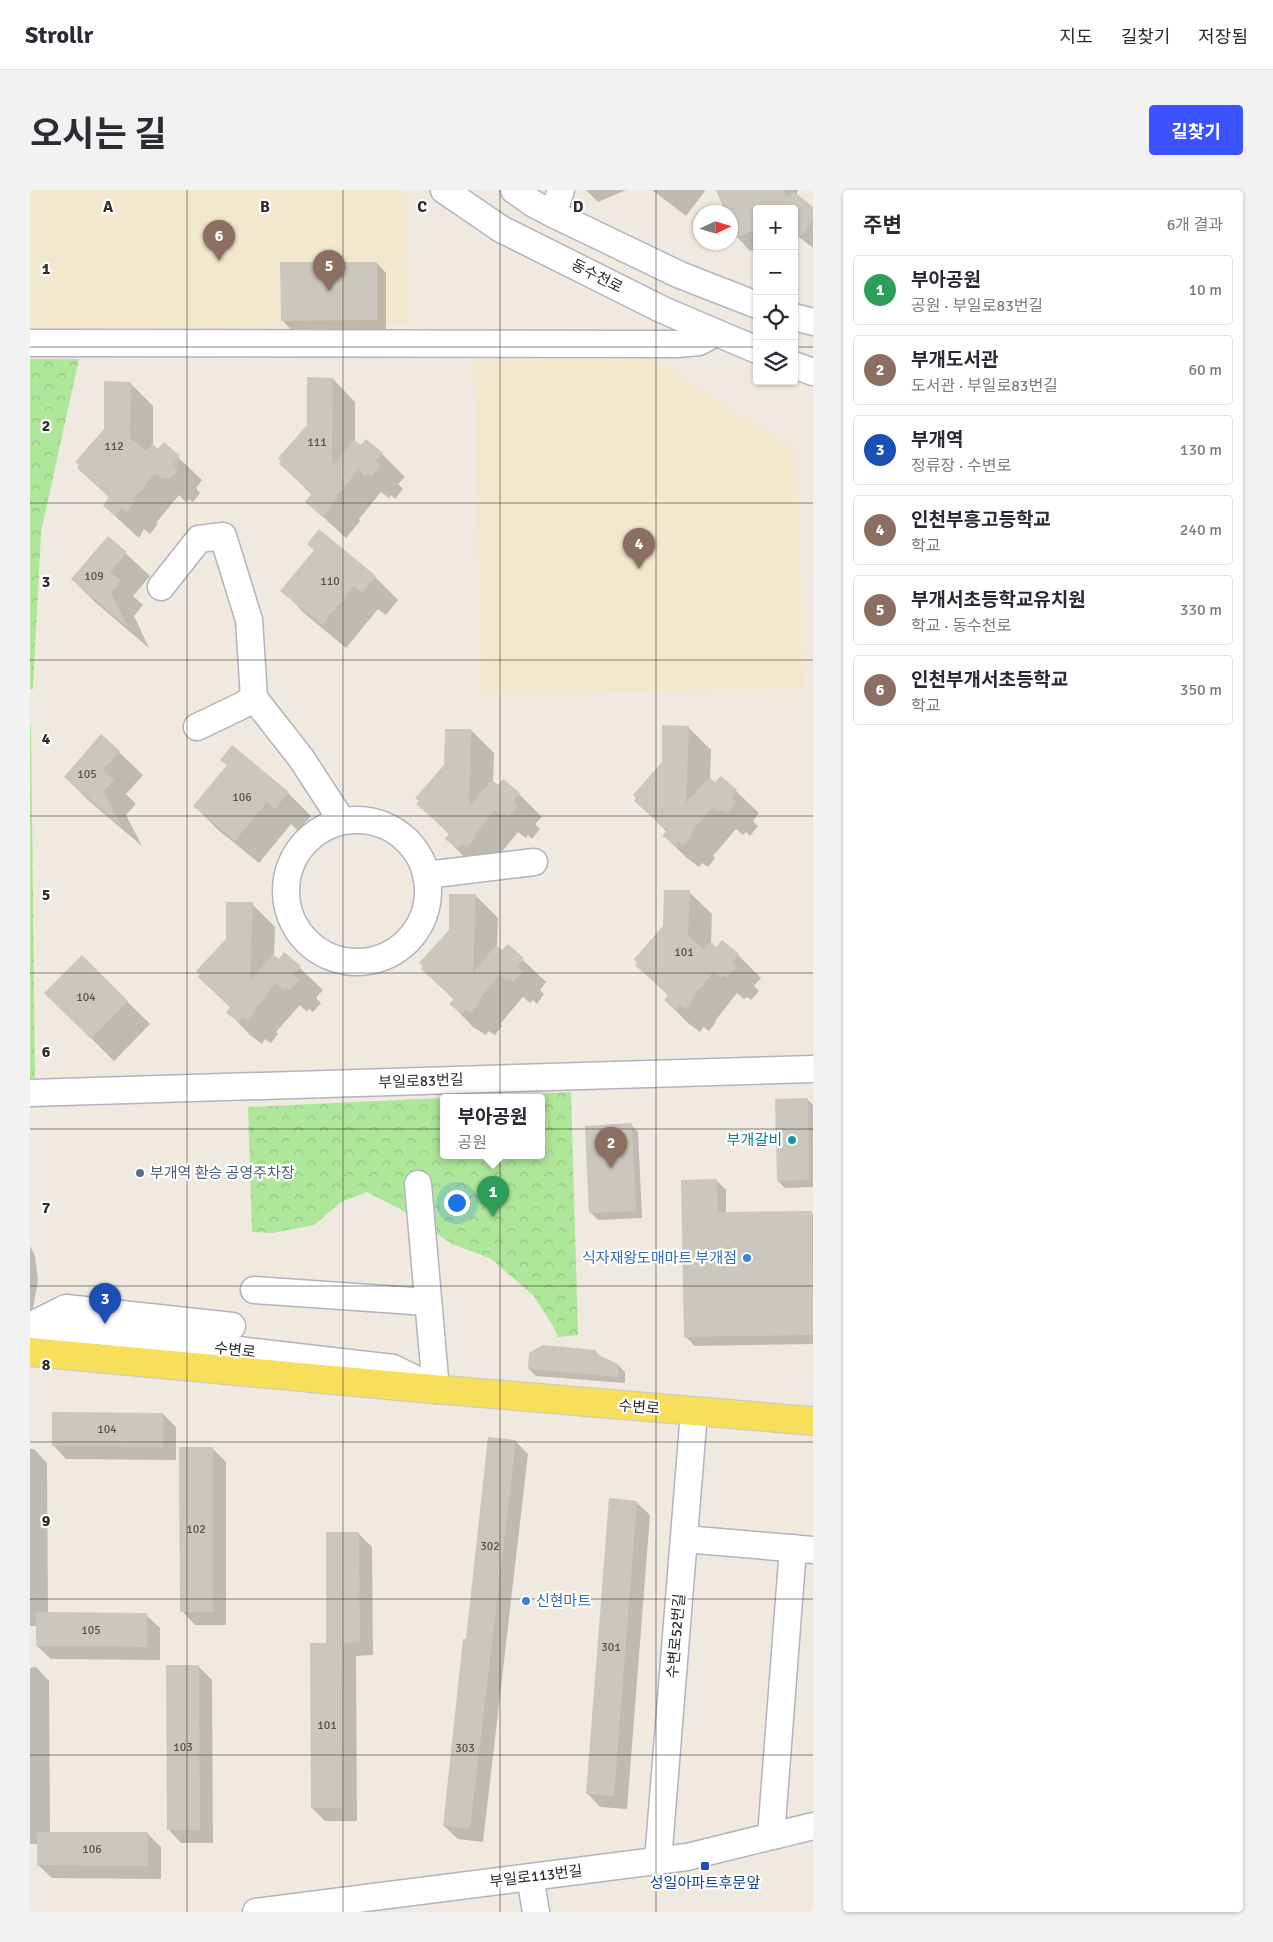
<!DOCTYPE html>
<html lang="ko">
<head>
<meta charset="utf-8">
<style>
  body { margin:0; font-family:Signika,"Noto Sans KR",sans-serif; background:#f2f2f3; color:#2b2b33 }
  .controls { position:absolute; right:15px; top:15px; display:grid; overflow:hidden; border-radius:5px; box-shadow:0 1px 4px #0004 }
  .controls button { width:45px; height:45px; display:grid; place-items:center; padding:0; border:0; border-bottom:1px solid #e1e1e2; background:#fff; color:#2b2b33; font:25px sans-serif }
  .compass { position:absolute; left:663px; top:15px; width:45px; height:45px; border-radius:50%; background:#fff; box-shadow:0 1px 4px #0004; rotate:86deg }
  .you { position:absolute; left:426px; top:1012px; width:18px; height:18px; margin:-12px; border:4px solid #fff; border-radius:50%; background:#1a73e8; box-shadow:0 0 0 8px #1a73e833 }
  .badge { display:grid; place-items:center; width:32px; height:32px; border-radius:50%; background:#3c52ff; color:#fff; font-size:16px; font-weight:700 }
  .pin { position:absolute; translate:-50% -41px; filter:drop-shadow(0 1px 2px #0008) }
  .pin::after { content:''; position:absolute; top:26px; width:18px; height:15px; background:inherit; clip-path:polygon(0 0,100% 0,50% 100%) }
  .popup { position:absolute; left:410px; top:904px; width:105px; height:65px; box-sizing:border-box; display:grid; place-content:center; border-radius:5px; background:#fff; filter:drop-shadow(0 1px 4px #0005); font-size:16px; white-space:nowrap; color:#7c7c81 }
  .popup b { font-size:19px; color:#2b2b33 }
  .popup::after { content:''; position:absolute; left:50%; top:100%; margin-left:-10px; border:10px solid transparent; border-top-color:#fff }
  .list { margin:0; padding:0; list-style:none }
  h2 { display:flex; justify-content:space-between; align-items:center; height:65px; margin:0; padding:0 20px; font-size:21px }
  h2 small { font-size:16px; font-weight:400; color:#7c7c81 }
  .list li { display:grid; grid-template-columns:32px 1fr auto; gap:15px; align-items:center; box-sizing:border-box; height:70px; margin:0 10px 10px; padding:0 10px; border:1px solid #e1e1e2; border-radius:5px }
  .list b { display:block; font-size:19px; white-space:nowrap }
  .list p { margin:0; font-size:16px; white-space:nowrap; color:#7c7c81 }
  .list em { font-size:16px; font-style:normal; color:#7c7c81 }
  .icon { flex:none; width:28px; height:28px; fill:none; stroke:currentColor; stroke-width:2; stroke-linecap:round; stroke-linejoin:round }
  .map { position:relative; flex:none; width:783px; height:1722px; overflow:hidden; border-radius:5px }
  header { display:flex; align-items:center; gap:30px; box-sizing:border-box; height:70px; padding:0 25px; background:#fff; border-bottom:1px solid #e1e1e2 }
  header strong { font-size:24px }
  nav { display:flex; gap:28px; margin-inline-start:auto; font-size:18px }
  .intro { display:flex; align-items:center; justify-content:space-between; box-sizing:border-box; height:120px; padding:0 30px }
  h1 { margin:0; font-size:35px }
  .button { padding:12px 22px; border-radius:5px; background:#3c52ff; color:#fff; font-size:18px; font-weight:700 }
  main { display:flex; gap:30px; padding:0 30px }
  aside { flex:1; background:#fff; border-radius:5px; box-shadow:0 1px 4px #0004 }
  .map>svg:first-child { display:block }
</style>
</head>
<body>
<header>
<strong>Strollr</strong>
<nav><a>지도</a><a>길찾기</a><a>저장됨</a></nav>
</header>
<div class="intro"><h1>오시는 길</h1><a class="button">길찾기</a></div>
<main>
<div class="map">
<svg width="783" height="1722" viewBox="0 0 783 1722">
  <defs>
    <pattern id="forest-crowns" width="20" height="18" patternUnits="userSpaceOnUse" patternTransform="scale(1.25)"><rect width="20" height="18" fill="#aee79a"/><path d="M2 6a3 3 0 1 1 6 0M12 15a3 3 0 1 1 6 0" fill="none" stroke="#96c685"/></pattern>
  </defs>
  <rect width="100%" height="100%" fill="#efe9df"/>
  <g fill="#f1e8ce">
    <polygon points="0,0 368,0 377,8 380,134 0,140"/>
    <polygon points="616,165 767,261 773,498 451,505 444,169"/>
  </g>
  <g fill="url(#forest-crowns)" fill-rule="evenodd">
    <polygon points="0,169 49,169 11,342 3,499 0,499"/>
    <polygon points="0,535 1,535 5,888 0,888"/>
    <path d="M541 902 548 1145 528 1147 522 1134 503 1105 460 1068 422 1054 370 1019 337 1002 311 1012 284 1035 243 1043 222 1042 218 917ZM414 908H512V966H414Z"/>
  </g>
  <rect fill="#c2ef95" x="512" y="922" width="6" height="40"/>
  <g fill="#0003">
    <polygon points="556,0 596,0 568,12"/>
    <polygon points="622,0 674,0 675,1 656,26"/>
    <polygon points="688,0 768,0 766,6 783,19 783,58 764,43 764,19 727,19 727,58 720,61 707,47 700,22 697,22"/>
    <polygon points="347,73 356,83 356,139 261,140 252,130"/>
    <polygon points="303,189 325,212 325,252 331,257 352,264 375,287 368,294 373,299 365,309 361,305 359,308 351,302 329,329 330,331 316,348 277,312 282,305 251,274 278,235"/>
    <polygon points="100,193 123,216 123,256 128,261 134,254 172,290 166,298 170,303 163,312 158,309 156,312 149,305 126,333 128,334 120,344 114,339 109,348 74,316 80,308 48,278 76,240"/>
    <polygon points="78,347 120,386 103,406 113,415 104,426 119,458 66,413 42,389"/>
    <polygon points="345,387 368,410 356,425 348,419 316,458 275,424 252,400"/>
    <polygon points="658,537 681,560 680,590 685,594 691,587 729,623 723,631 728,636 720,646 716,642 713,645 706,639 683,666 685,668 678,677 672,673 669,677 657,668 634,646 637,642 606,611"/>
    <polygon points="441,540 464,563 463,593 468,597 489,604 512,627 505,634 510,639 502,649 498,645 496,648 488,642 466,669 439,672 417,649 420,645 388,614"/>
    <polygon points="72,546 113,585 96,604 106,614 96,625 112,656 59,611 35,587"/>
    <polygon points="191,570 258,603 281,626 268,641 261,634 229,673 187,639 165,616 198,576"/>
    <polygon points="659,702 682,724 681,754 686,759 708,765 731,788 724,796 729,801 721,810 717,807 714,809 707,803 685,831 686,832 679,841 673,837 670,842 658,833 635,810 639,806 607,775"/>
    <polygon points="445,705 468,728 467,758 472,762 478,756 516,792 510,800 514,804 507,814 503,810 500,813 493,807 470,834 472,836 465,845 458,841 456,845 443,837 421,814 424,810 393,779"/>
    <polygon points="222,714 245,737 244,766 249,771 255,764 293,800 286,808 291,813 283,822 279,819 277,822 270,815 246,842 248,844 241,853 235,849 232,854 220,845 198,822 201,818 169,787"/>
    <polygon points="52,767 120,834 84,871 16,803"/>
    <polygon points="778,910 783,915 783,997 755,998 748,991"/>
    <polygon points="601,935 608,942 612,1028 568,1030 561,1023"/>
    <polygon points="686,990 696,1000 696,1024 781,1022 783,1024 783,1154 665,1156 655,1146"/>
    <polygon points="0,1056 5,1066 8,1090 0,1135"/>
    <polygon points="565,1161 572,1168 588,1175 595,1182 595,1193 506,1186 499,1179"/>
    <polygon points="133,1224 146,1237 146,1270 36,1269 23,1255"/>
    <polygon points="485,1251 498,1264 453,1652 428,1649 414,1636 437,1450"/>
    <polygon points="182,1258 196,1272 196,1435 165,1435 152,1421"/>
    <polygon points="0,1259 4,1259 17,1273 18,1424 116,1425 130,1438 130,1470 21,1469 7,1456 7,1436 0,1436"/>
    <polygon points="606,1312 620,1325 597,1619 570,1617 557,1603"/>
    <polygon points="328,1343 342,1357 343,1465 326,1466 327,1631 295,1631 282,1618 297,1454"/>
    <polygon points="168,1476 182,1490 183,1653 151,1653 138,1639"/>
    <polygon points="6,1477 19,1491 20,1643 118,1644 131,1657 131,1689 22,1688 8,1675 8,1654 0,1654 0,1478"/>
  </g>
  <g fill="#cbc7bd">
    <polygon points="686,0 754,0 757,7 764,2 783,17 783,31 764,54 764,19 727,19 727,39 706,48 700,36 700,22 695,22"/>
    <polygon points="250,72 347,72 347,130 251,131"/>
    <polygon points="277,187 303,188 302,276 324,250 331,255 336,249 353,263 346,271 351,276 341,287 338,283 335,286 328,280 307,306 308,307 293,327 275,312 282,303 249,274 251,271 248,268 277,235"/>
    <polygon points="74,191 101,192 100,248 116,261 122,254 128,259 134,252 150,266 143,275 148,279 139,290 135,287 133,290 125,283 104,309 106,311 97,322 91,318 86,326 73,316 79,307 47,278 49,275 45,272 74,239"/>
    <polygon points="289,339 346,386 332,403 324,396 292,435 250,401 284,360 277,354"/>
    <polygon points="78,346 97,362 80,382 91,391 81,403 99,439 41,389"/>
    <polygon points="632,535 659,536 656,613 679,587 685,592 691,586 707,600 701,608 706,612 696,624 692,620 690,623 683,617 661,642 663,644 654,655 648,651 646,655 632,646 637,640 604,611 606,608 603,605 632,572"/>
    <polygon points="415,539 441,539 439,617 462,590 468,595 473,589 490,603 483,611 488,616 479,627 475,623 472,626 465,620 444,646 446,647 437,658 431,654 428,659 415,649 419,643 386,614 389,611 385,608 414,575"/>
    <polygon points="71,544 90,561 73,580 84,590 74,601 92,637 34,587"/>
    <polygon points="202,555 259,602 245,619 237,612 205,651 163,616 197,575 190,570"/>
    <polygon points="634,700 660,700 658,746 674,759 680,751 686,757 692,750 709,764 702,772 707,777 697,788 694,785 691,788 684,781 663,807 664,808 656,819 649,815 647,820 634,810 638,805 605,775 607,773 604,769 633,736"/>
    <polygon points="419,704 446,704 443,783 466,755 472,760 478,754 494,768 487,776 493,781 483,792 479,788 477,791 469,785 448,811 450,812 441,823 435,819 432,824 419,814 424,809 391,779 393,776 389,773 419,740"/>
    <polygon points="196,712 223,712 220,790 243,764 249,769 254,762 271,776 264,785 269,789 260,800 256,797 254,800 246,793 225,819 226,821 218,831 212,827 209,832 196,823 200,817 168,787 170,785 166,781 196,749"/>
    <polygon points="52,765 98,811 61,849 14,803"/>
    <polygon points="778,908 779,990 747,991 745,909"/>
    <polygon points="602,933 606,1021 559,1023 555,936"/>
    <polygon points="687,989 688,1022 782,1021 783,1145 654,1147 651,990"/>
    <polygon points="513,1155 566,1160 566,1164 588,1174 588,1187 498,1179 499,1163"/>
    <polygon points="22,1222 133,1223 133,1257 22,1256"/>
    <polygon points="458,1247 486,1250 440,1639 413,1636 433,1449 436,1449"/>
    <polygon points="149,1257 183,1257 183,1422 150,1422"/>
    <polygon points="579,1308 607,1311 584,1606 556,1604"/>
    <polygon points="296,1342 329,1342 330,1452 313,1453 314,1618 281,1618 280,1453 296,1453"/>
    <polygon points="6,1422 117,1423 117,1457 6,1456"/>
    <polygon points="136,1475 169,1475 170,1640 137,1640"/>
    <polygon points="7,1642 118,1642 118,1676 7,1675"/>
  </g>
  <g fill="none" stroke-linecap="round" stroke-linejoin="round">
    <defs>
      <g id="minor">
        <polyline points="414,0 471,39 633,120 727,160"/>
        <polyline points="484,0 504,14 523,24 650,85 727,115"/>
        <polyline points="523,24 531,0"/>
        <polyline points="764,127 783,132"/>
        <polyline points="0,153 647,154 669,152 685,143"/>
        <polyline points="764,175 783,182"/>
        <polyline points="131,397 169,349 193,346 219,430 224,508 271,568 312,631"/>
        <polyline points="167,537 211,516 224,508"/>
        <circle cx="327" cy="701" r="71"/>
        <polyline points="396,685 504,672"/>
        <polyline points="0,903 783,879"/>
        <polyline points="388,994 406,1200"/>
        <polyline points="224,1100 398,1112"/>
        <polyline points="0,1136 363,1178 403,1198"/>
        <polyline points="0,1136 36,1118 202,1136"/>
        <polyline points="654,1349 783,1360"/>
        <polyline points="741,1646 763,1358"/>
        <polyline points="628,1671 664,1222"/>
        <polyline points="500,1687 506,1722"/>
        <polyline points="226,1722 657,1667 783,1636"/>
      </g>
      <polyline id="major" points="0,1162 379,1197 783,1231"/>
    </defs>
    <use href="#minor" stroke="#b3b4c1" stroke-width="29"/>
    <use href="#major" stroke="#c8c8c8" stroke-width="30"/>
    <use href="#minor" stroke="#fff" stroke-width="26"/>
    <use href="#major" stroke="#f7df5c" stroke-width="28"/>
  </g>
  <path fill="none" stroke="#2d2d2d" stroke-width="1" stroke-opacity="0.55" d="M157 0V1722M313 0V1722M470 0V1722M626 0V1722M0 157H727M764 157H783M0 313H783M0 470H783M0 626H783M0 783H783M0 939H783M0 1096H783M0 1252H783M0 1409H783M0 1565H783"/>
  <circle fill="#0f9aa8" stroke="#fff" stroke-width="2" cx="762" cy="950" r="5"/>
  <circle fill="#5c6f8a" stroke="#fff" stroke-width="2" cx="110" cy="983" r="5"/>
  <g fill="#3f7fe0" stroke="#fff" stroke-width="2">
    <circle cx="717" cy="1068" r="5"/>
    <circle cx="496" cy="1411" r="5"/>
  </g>
  <rect fill="#1a4fb4" stroke="#fff" stroke-width="2" x="670" y="1671" width="10" height="10" rx="2.5"/>
  <g text-anchor="middle" dominant-baseline="central" stroke-width="4.5" stroke-linejoin="round" paint-order="stroke">
    <g font-size="12" fill="#545451">
      <text x="287" y="252">111</text>
      <text x="84" y="256">112</text>
      <text x="64" y="386">109</text>
      <text x="300" y="391">110</text>
      <text x="57" y="584">105</text>
      <text x="212" y="607">106</text>
      <text x="654" y="762">101</text>
      <text x="56" y="807">104</text>
      <text x="77" y="1239">104</text>
      <text x="166" y="1339">102</text>
      <text x="460" y="1356">302</text>
      <text x="61" y="1440">105</text>
      <text x="581" y="1457">301</text>
      <text x="297" y="1535">101</text>
      <text x="153" y="1557">103</text>
      <text x="435" y="1558">303</text>
      <text x="62" y="1659">106</text>
    </g>
    <g font-size="15" fill="#2d2d2d" stroke="#fff">
      <text transform="translate(567 86) rotate(27)">동수천로</text>
      <text transform="translate(391 891) rotate(-2)">부일로83번길</text>
      <text transform="translate(205 1160) rotate(7)">수변로</text>
      <text transform="translate(609 1217) rotate(5)">수변로</text>
      <text transform="translate(646 1446) rotate(-85)">수변로52번길</text>
      <text transform="translate(506 1686) rotate(-7)">부일로113번길</text>
    </g>
    <g font-size="15" fill="#0d838f" stroke="#fff" text-anchor="end">
      <text x="752" y="950">부개갈비</text>
    </g>
    <g font-size="15" fill="#4e5e75" stroke="#fff" text-anchor="start">
      <text x="120" y="983">부개역 환승 공영주차장</text>
    </g>
    <g font-size="15" fill="#366cbe" stroke="#fff" text-anchor="end">
      <text x="707" y="1068">식자재왕도매마트 부개점</text>
      <text x="506" y="1411" text-anchor="start">신현마트</text>
    </g>
    <g font-size="15" fill="#164399" stroke="#fff">
      <text x="675" y="1693">성일아파트후문앞</text>
    </g>
  </g>
  <g font-size="16" text-anchor="middle" font-weight="bold" fill="#2d2d2d" stroke="#fff" stroke-width="4.5" stroke-linejoin="round" paint-order="stroke">
    <text x="78" y="22">A</text>
    <text x="235" y="22">B</text>
    <text x="392" y="22">C</text>
    <text x="548" y="22">D</text>
    <text x="16" y="84">1</text>
    <text x="16" y="241">2</text>
    <text x="16" y="397">3</text>
    <text x="16" y="554">4</text>
    <text x="16" y="710">5</text>
    <text x="16" y="867">6</text>
    <text x="16" y="1023">7</text>
    <text x="16" y="1180">8</text>
    <text x="16" y="1336">9</text>
  </g>
</svg>
<div class="controls">
<button>+</button>
<button>−</button>
<button><svg class="icon" aria-label="locate" viewBox="0 0 24 24"><circle cx="12" cy="12" r="6"/><path d="M12 2v4M12 18v4M2 12h4M18 12h4"/></svg></button>
<button><svg class="icon" aria-label="layers" viewBox="0 0 24 24"><path d="M12 4l9 5-9 5-9-5zM3 14l9 5 9-5"/></svg></button>
</div>
<svg class="compass" viewBox="-18 -18 36 36"><path d="M0-13l5 13h-10z" fill="#e53935"/><path d="M0 13l5-13h-10z" fill="#7c7c81"/></svg>
<div class="you"></div>
<div class="pin badge" style="left:463px;top:1027px;background:#2e9e5b">1</div>
<div class="popup"><b>부아공원</b>공원</div>
<div class="pin badge" style="left:581px;top:978px;background:#8d6e63">2</div>
<div class="pin badge" style="left:75px;top:1134px;background:#1a4fb4">3</div>
<div class="pin badge" style="left:609px;top:379px;background:#8d6e63">4</div>
<div class="pin badge" style="left:299px;top:101px;background:#8d6e63">5</div>
<div class="pin badge" style="left:189px;top:71px;background:#8d6e63">6</div>
</div>
<aside>
<h2>주변<small>6개 결과</small></h2>
<ul class="list">
<li><span class="badge" style="background:#2e9e5b">1</span><div><b>부아공원</b><p>공원 · 부일로83번길</p></div><em>10 m</em></li>
<li><span class="badge" style="background:#8d6e63">2</span><div><b>부개도서관</b><p>도서관 · 부일로83번길</p></div><em>60 m</em></li>
<li><span class="badge" style="background:#1a4fb4">3</span><div><b>부개역</b><p>정류장 · 수변로</p></div><em>130 m</em></li>
<li><span class="badge" style="background:#8d6e63">4</span><div><b>인천부흥고등학교</b><p>학교</p></div><em>240 m</em></li>
<li><span class="badge" style="background:#8d6e63">5</span><div><b>부개서초등학교유치원</b><p>학교 · 동수천로</p></div><em>330 m</em></li>
<li><span class="badge" style="background:#8d6e63">6</span><div><b>인천부개서초등학교</b><p>학교</p></div><em>350 m</em></li>
</ul>
</aside>
</main>
</body>
</html>
